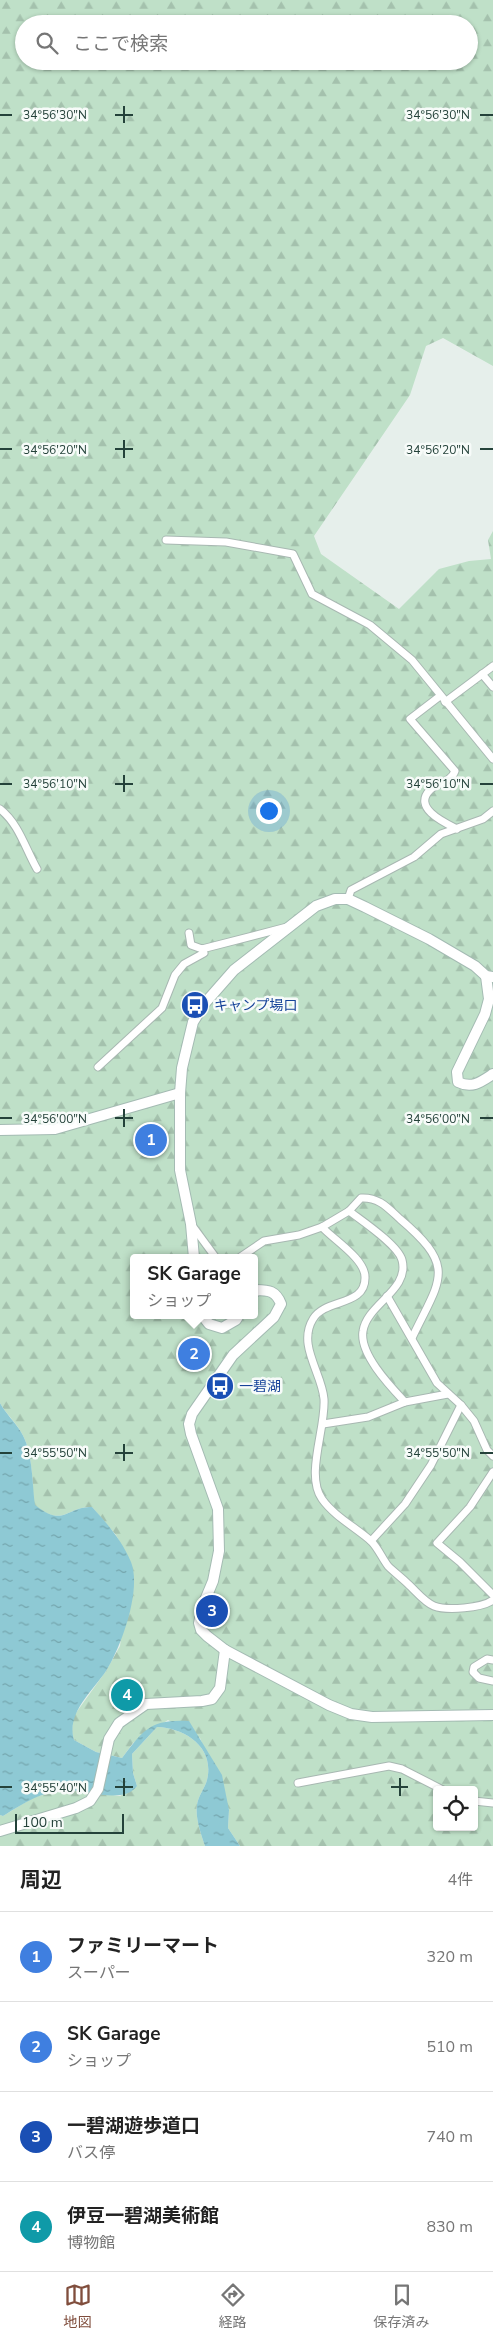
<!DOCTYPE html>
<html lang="ja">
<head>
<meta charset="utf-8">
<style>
  body { margin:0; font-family:"Nunito Sans","Noto Sans JP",sans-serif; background:#f2f2f2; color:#222 }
  .controls { position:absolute; right:15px; bottom:15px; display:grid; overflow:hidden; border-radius:5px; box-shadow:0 1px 4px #0004 }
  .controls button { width:45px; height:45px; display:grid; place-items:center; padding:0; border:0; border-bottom:1px solid #e0e0e0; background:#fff; color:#222; font:25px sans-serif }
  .scale { position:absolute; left:15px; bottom:12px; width:109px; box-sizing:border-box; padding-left:5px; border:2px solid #24423a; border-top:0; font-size:14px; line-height:18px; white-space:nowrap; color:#24423a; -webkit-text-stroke:4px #f7fbf9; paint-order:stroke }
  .you { position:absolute; left:268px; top:810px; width:18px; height:18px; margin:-12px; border:4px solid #fff; border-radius:50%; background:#1a73e8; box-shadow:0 0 0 8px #1a73e833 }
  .badge { display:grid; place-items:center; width:32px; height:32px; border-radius:50%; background:#804e3d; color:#fff; font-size:16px; font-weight:700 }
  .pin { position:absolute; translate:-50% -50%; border:2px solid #fff; box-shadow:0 1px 5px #0006 }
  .popup { position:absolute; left:130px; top:1254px; width:128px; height:65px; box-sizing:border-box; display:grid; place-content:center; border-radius:5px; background:#fff; filter:drop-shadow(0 1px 4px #0005); font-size:16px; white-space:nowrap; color:#767676 }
  .popup b { font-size:19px; color:#222 }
  .popup::after { content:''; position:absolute; left:50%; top:100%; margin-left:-10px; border:10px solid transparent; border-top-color:#fff }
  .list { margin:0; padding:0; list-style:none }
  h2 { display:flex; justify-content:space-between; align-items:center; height:65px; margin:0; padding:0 20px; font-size:21px }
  h2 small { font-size:16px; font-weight:400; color:#767676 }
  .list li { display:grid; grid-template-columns:32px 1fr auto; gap:15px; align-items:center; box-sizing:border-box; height:90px; padding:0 20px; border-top:1px solid #e0e0e0 }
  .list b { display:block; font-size:19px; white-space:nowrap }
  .list p { margin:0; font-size:16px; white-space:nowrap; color:#767676 }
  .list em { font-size:16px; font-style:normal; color:#767676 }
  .icon { flex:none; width:28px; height:28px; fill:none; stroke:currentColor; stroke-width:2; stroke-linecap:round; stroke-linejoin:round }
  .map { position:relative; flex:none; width:493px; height:1846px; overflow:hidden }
  .search { position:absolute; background:#fff; box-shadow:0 1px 4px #0004; left:15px; right:15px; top:15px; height:55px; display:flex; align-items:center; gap:12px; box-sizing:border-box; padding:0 18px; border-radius:28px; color:#767676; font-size:19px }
  .sheet { height:425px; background:#fff }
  nav { display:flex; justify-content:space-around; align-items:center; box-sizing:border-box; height:70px; border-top:1px solid #e0e0e0; background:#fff; font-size:14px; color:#767676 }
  nav a { display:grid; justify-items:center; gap:2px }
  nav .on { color:#804e3d }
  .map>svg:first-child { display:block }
</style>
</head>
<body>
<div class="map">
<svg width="493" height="1846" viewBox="0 0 493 1846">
  <defs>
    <pattern id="forest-firs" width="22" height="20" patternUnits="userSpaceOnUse" patternTransform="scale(1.25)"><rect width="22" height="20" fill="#bfe0c8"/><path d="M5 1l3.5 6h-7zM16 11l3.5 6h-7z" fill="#a4c1ad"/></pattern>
    <pattern id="water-ripples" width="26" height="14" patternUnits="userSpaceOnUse" patternTransform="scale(1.25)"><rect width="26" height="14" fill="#8ec9d4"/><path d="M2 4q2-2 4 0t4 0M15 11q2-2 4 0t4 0" fill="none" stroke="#74a5ad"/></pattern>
  </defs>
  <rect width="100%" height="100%" fill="#e6efeb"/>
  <g fill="url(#forest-firs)" fill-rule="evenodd">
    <path d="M0 0H493V366L443 338 426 346 410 395 314 536 321 554 399 609 439 569 469 561 491 559 488 540 493 531V1846H240L228 1828 229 1810 200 1738 168 1720 133 1743 122 1758 96 1752 74 1740 72 1732 73 1717 106 1671 120 1646 131 1564 116 1535 92 1507C65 1507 64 1528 34 1505 32 1482 33 1451 21 1432 15 1421 6 1414 0 1403ZM24 24H469V61H24ZM134 1258H254V1315H134ZM437 1790H474V1827H437Z"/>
    <path d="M157 1727C186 1728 215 1748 207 1780 205 1788 198 1796 197 1805 195 1818 201 1834 205 1846H0V1815L3 1816 34 1797 47 1794 70 1790 120 1796 137 1786 133 1773 132 1754Z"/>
  </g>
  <path fill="url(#water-ripples)" d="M0 1403C6 1414 15 1422 21 1432 33 1451 32 1482 35 1505 64 1528 65 1507 92 1507 108 1524 122 1541 131 1562 142 1590 121 1647 106 1671 92 1692 66 1713 74 1740L96 1752 122 1758C144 1729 151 1719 189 1721L222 1775 229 1810 228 1828 240 1846H205C201 1834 195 1818 197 1805 198 1796 205 1788 207 1780 215 1748 186 1728 157 1727L132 1754 133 1773 137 1786C124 1804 89 1791 71 1790 45 1789 24 1803 3 1816L0 1815Z"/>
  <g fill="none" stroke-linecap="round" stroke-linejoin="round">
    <defs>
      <g id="street">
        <polyline points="166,540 226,542 293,554 312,594 370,625 412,660 493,759"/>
        <polyline points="482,674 493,687"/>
        <path d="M440 696 410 719 455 771C451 782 437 783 430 790 412 808 445 823 457 829"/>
        <polyline points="445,702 493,666"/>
        <path d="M0 809C19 824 25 848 37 869"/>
        <polyline points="348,899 351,890 414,857 441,834 483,819 493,811"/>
        <polyline points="189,933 191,945 202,949 287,927"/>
        <polyline points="98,1067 162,1008 175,975 184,964 204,953 202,949"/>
        <path d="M349 1211C362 1221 398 1245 402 1260 410 1290 367 1304 363 1331 359 1354 391 1387 405 1402"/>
        <polyline points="191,1224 216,1258"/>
        <path d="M322 1227C334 1240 365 1259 365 1277 366 1307 325 1298 313 1319 297 1345 322 1373 324 1399 326 1428 305 1475 322 1499 334 1516 355 1527 371 1541 378 1548 382 1558 388 1566 394 1572 402 1578 408 1584 416 1591 424 1602 434 1606 447 1611 482 1608 493 1600"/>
        <path d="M239 1258 264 1241 299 1235 322 1227 349 1211 361 1198C379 1197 388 1208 400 1219 458 1268 440 1279 412 1338"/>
        <polyline points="387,1296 437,1383 461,1405 474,1421 487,1450 493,1456"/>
        <polyline points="323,1424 368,1417 405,1402 448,1394"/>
        <polyline points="493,1472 470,1507 437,1543 460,1562 493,1595"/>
        <polyline points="371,1541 405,1504 431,1465 461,1405"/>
        <polyline points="493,1660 487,1659 474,1667 473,1672 479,1678 493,1681"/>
        <polyline points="298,1783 389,1766 402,1769 443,1790"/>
        <polyline points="474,1801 493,1803"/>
      </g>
      <g id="secondary">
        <path d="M486 976 489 999 485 1014 457 1072 458 1082C472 1089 481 1082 493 1074"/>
        <polyline points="0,1130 55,1129 180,1093"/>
        <polyline points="194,1258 191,1224 180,1170 180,1093 182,1068 193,1022 205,1003 234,970 316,906 335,899 348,899 365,907 429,939 475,966 486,976 493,977"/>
        <path d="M254 1293 256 1290C269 1290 276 1291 281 1304L274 1317 233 1355 192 1414 189 1424 191 1434 218 1509 219 1551 213 1581 203 1605 199 1623 201 1630 207 1636 225 1650 329 1705 351 1714 372 1717 493 1715"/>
        <polyline points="202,1315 209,1324 222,1328 236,1320 239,1315"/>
        <polyline points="0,1831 76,1808 90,1801 98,1789 109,1739 119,1723 146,1704 202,1701 212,1699 220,1688 225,1650"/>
      </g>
    </defs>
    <use href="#street" stroke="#a8b8b2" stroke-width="9"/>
    <use href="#secondary" stroke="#a4bbb3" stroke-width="12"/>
    <use href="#street" stroke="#fff" stroke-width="7"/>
    <use href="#secondary" stroke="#fff" stroke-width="10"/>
  </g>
  <path fill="none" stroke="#24423a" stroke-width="2" d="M124 106V123M0 115H12M115 115H133M480 115H493M124 440V458M0 449H12M115 449H133M480 449H493M124 775V792M0 784H12M115 784H133M480 784H493M124 1109V1127M0 1118H12M115 1118H133M480 1118H493M124 1444V1461M0 1453H12M115 1453H133M480 1453H493M124 1778V1796M400 1778V1796M0 1787H12M115 1787H133M391 1787H408"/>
  <defs>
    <symbol id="bus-disc" viewBox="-11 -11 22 22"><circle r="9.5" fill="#1a4fb4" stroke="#f7fbf9"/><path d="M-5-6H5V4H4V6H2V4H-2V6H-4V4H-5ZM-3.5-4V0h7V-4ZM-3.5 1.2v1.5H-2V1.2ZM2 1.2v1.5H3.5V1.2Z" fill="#fff"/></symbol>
  </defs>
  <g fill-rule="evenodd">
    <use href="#bus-disc" x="179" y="989" width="32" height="32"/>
    <use href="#bus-disc" x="204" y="1370" width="32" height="32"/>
  </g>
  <g text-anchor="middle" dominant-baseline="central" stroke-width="5" stroke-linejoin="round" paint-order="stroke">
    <g font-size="14" fill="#164399" stroke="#f7fbf9" text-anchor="start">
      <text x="214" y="1005">キャンプ場口</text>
      <text x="239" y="1386">一碧湖</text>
    </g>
  </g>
  <g font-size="12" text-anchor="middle" fill="#24423a" stroke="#f7fbf9" stroke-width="5" stroke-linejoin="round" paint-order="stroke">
    <text x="55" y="119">34°56'30"N</text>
    <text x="438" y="119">34°56'30"N</text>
    <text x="55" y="454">34°56'20"N</text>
    <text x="438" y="454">34°56'20"N</text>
    <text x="55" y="788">34°56'10"N</text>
    <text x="438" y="788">34°56'10"N</text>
    <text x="55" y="1123">34°56'00"N</text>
    <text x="438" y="1123">34°56'00"N</text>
    <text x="55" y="1457">34°55'50"N</text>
    <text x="438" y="1457">34°55'50"N</text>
    <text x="55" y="1792">34°55'40"N</text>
  </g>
</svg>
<div class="controls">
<button><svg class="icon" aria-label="locate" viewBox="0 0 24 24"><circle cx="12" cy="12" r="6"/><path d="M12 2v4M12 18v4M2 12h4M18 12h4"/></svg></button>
</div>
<div class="scale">100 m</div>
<div class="you"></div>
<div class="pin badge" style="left:151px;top:1140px;background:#3f7fe0">1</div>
<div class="pin badge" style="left:194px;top:1354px;background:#3f7fe0">2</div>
<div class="popup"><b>SK Garage</b>ショップ</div>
<div class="pin badge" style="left:212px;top:1611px;background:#1a4fb4">3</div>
<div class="pin badge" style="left:127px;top:1695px;background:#0f9aa8">4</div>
<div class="search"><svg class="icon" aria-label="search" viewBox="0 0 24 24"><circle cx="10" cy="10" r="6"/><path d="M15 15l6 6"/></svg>ここで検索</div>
</div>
<section class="sheet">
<h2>周辺<small>4件</small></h2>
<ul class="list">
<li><span class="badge" style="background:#3f7fe0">1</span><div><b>ファミリーマート</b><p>スーパー</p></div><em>320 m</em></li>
<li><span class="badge" style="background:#3f7fe0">2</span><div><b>SK Garage</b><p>ショップ</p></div><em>510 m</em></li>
<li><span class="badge" style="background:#1a4fb4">3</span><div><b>一碧湖遊歩道口</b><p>バス停</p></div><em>740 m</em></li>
<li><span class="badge" style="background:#0f9aa8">4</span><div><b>伊豆一碧湖美術館</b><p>博物館</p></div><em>830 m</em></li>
</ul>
</section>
<nav>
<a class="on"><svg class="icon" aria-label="map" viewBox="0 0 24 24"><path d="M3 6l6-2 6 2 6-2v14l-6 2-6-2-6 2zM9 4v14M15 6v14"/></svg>地図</a>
<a><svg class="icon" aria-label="directions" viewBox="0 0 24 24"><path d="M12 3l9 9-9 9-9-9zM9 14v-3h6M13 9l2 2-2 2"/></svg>経路</a>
<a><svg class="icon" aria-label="saved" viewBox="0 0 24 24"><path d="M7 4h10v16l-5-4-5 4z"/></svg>保存済み</a>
</nav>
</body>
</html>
